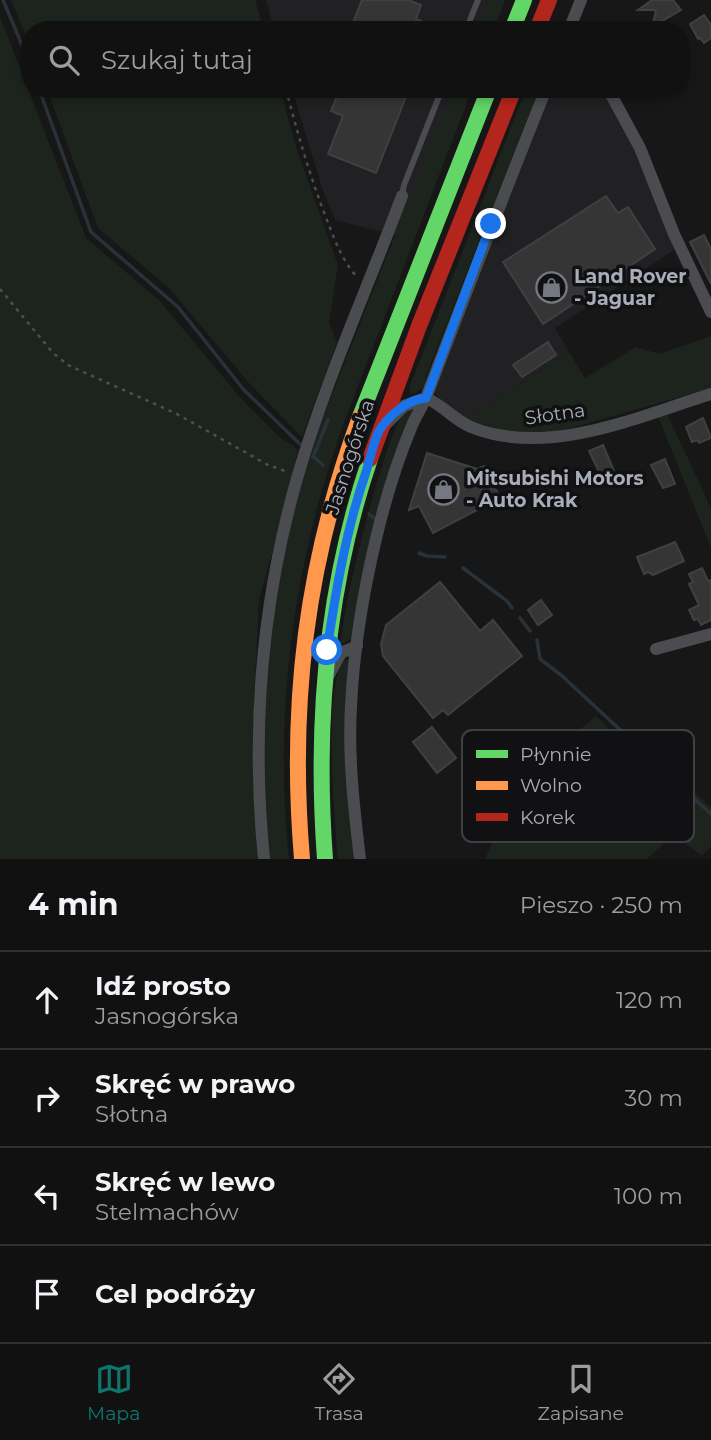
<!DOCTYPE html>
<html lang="pl">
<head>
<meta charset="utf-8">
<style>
  body { margin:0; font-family:Montserrat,sans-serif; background:#1a1a1a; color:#f1f3f6 }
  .stop { position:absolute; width:21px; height:21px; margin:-16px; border:5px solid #1a73e8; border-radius:50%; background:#fff }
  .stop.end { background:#1a73e8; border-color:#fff; box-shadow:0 2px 7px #0008 }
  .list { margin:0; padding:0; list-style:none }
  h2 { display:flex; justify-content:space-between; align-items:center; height:91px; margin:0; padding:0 28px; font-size:30px }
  h2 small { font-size:23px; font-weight:400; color:#9c9d9f }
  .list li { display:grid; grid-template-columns:46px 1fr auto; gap:21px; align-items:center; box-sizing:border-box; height:98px; padding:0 28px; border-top:2px solid #303131 }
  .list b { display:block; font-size:26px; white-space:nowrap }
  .list p { margin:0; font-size:23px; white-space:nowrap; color:#9c9d9f }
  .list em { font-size:23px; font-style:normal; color:#9c9d9f }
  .icon { flex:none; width:38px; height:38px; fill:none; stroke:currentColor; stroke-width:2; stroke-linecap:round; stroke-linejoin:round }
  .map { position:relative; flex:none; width:711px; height:859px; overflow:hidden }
  .search { position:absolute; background:#111; box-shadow:0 4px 10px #0003; left:21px; right:21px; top:21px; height:77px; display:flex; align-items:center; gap:18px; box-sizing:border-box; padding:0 24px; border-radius:28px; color:#9c9d9f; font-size:26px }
  .sheet { height:483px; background:#111 }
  nav { display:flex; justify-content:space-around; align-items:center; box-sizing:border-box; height:98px; border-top:2px solid #303131; background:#111; font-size:19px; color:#9c9d9f }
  nav a { display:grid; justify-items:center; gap:4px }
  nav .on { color:#0f766e }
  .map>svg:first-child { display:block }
</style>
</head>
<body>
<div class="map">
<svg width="711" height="859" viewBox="0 0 711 859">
  <rect width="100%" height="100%" fill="#171717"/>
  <g fill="#212123">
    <polygon points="266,0 498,0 486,30 274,30"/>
    <polygon points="292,89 462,89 403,237 335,220 322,188"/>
    <polygon points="552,89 604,89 637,151 677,248 555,328 569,352 466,419 445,404 434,392"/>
  </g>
  <g fill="#1d241e">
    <polygon points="11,0 255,0 264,30 30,30 30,45"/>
    <polygon points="489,0 505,0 494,30 477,30"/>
    <polygon points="0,17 86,238 159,300 239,396 276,434 298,450 288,497 259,599 254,705 253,780 259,859 0,859"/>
    <polygon points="47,89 280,89 296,147 338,265 329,323 337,342 302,437 249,383 169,288 98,228"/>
    <path d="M453 89H472C441 170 410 251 379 332 358 386 336 440 320 497 288 613 276 739 289 859H268L262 779 268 648 279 574 304 472 319 427Z"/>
    <path d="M526 89H539L426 376C425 386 422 390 412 394L410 393V386Z"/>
    <polygon points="711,336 711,388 568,429 538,434 508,432 466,419 569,352 585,378 636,347 660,354"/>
    <path d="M414 409 352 638 340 645C348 590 361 536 377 482 385 458 391 433 404 412Z"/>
    <polygon points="666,412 711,508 711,548 658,416"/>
    <path d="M345 660H348L350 663 346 694 345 769 355 859H338C335 823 322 683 345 660Z"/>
    <polygon points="596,716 640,758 649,751 711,807 711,846 702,856 674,834 647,859 485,859 521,778"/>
  </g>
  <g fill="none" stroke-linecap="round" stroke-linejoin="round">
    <g stroke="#2a3239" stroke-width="3.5">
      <polyline points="3,0 30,64"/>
      <polyline points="39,89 91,232 178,307 244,390 300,444"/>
      <polyline points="313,457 328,420"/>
      <polyline points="314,457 323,465"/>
      <polyline points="369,514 376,520"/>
      <polyline points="419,553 427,556 445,557"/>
      <polyline points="463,568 507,601 512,608"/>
      <polyline points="520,618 530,631"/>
      <polyline points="537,640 540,659 561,675 711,814"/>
    </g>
  </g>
  <g fill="#353536" stroke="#3f4043" stroke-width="2">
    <polygon points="362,0 408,0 421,5 416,19 443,30 350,30"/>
    <polygon points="652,0 673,0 681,10 652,27 656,10 638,10"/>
    <polygon points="704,15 711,25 711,38 704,43 700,38 698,39 690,24"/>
    <polygon points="340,89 409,89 376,173 328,154 343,116 331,111"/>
    <polygon points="606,196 618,213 628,207 655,249 543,324 503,262"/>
    <polygon points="704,235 711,249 711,284 690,242"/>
    <polygon points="548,342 556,355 522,377 513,365"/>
    <polygon points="703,418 711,438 699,443 698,440 692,442 686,427"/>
    <polygon points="603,445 614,471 601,476 589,451"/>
    <polygon points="427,453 477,469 484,466 500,498 433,533 419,506 409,510"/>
    <polygon points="665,459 675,484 663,488 651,465"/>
    <polygon points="675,542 684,561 653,575 648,572 644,574 637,557"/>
    <polygon points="702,568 708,581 711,580 711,620 701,625 698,619 694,620 689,610 699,605 689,584 693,582 689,574"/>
    <polygon points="440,582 480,631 493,620 522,656 448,715 443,710 433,718 383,656 381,644 386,625"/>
    <polygon points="541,600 552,615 538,625 528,610"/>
    <polygon points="432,727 456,758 437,773 413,742"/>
  </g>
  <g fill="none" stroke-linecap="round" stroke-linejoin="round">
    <g stroke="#4d4e52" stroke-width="2.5" stroke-dasharray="3.5 5" stroke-linecap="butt">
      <path d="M286 89C297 132 309 173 325 215 334 238 341 259 357 277"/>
      <polyline points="0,289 53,353 68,365 177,414 268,465 288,472"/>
    </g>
    <g stroke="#4b4c50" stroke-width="6">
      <polyline points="466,30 478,0"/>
      <polyline points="402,196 404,185 442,89"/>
    </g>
    <g stroke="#4b4c50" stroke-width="12">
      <polyline points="569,30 581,0"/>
      <polyline points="608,89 640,148 674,234 711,312"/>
      <path d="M387 423 404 406 426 398C443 405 454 420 471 427 547 458 637 417 711 394"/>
      <polyline points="656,649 711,634"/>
      <polyline points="329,675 341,653 357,646"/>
      <path d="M264 859C251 730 262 600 298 475 325 382 368 287 402 196"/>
      <path d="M360 859C354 808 348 758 351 706 355 621 378 507 411 428 415 417 423 406 427 395 466 293 505 191 546 89"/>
    </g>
    <g stroke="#63d668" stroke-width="16">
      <polyline points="512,30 524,0"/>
      <polyline points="360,417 489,89"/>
      <path d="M325 859C315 723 326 588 370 459"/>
    </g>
    <path stroke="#ff974d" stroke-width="16" d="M302 859C289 704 306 563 360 417"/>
    <g stroke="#b3261e" stroke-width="16">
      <polyline points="537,30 549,0"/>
      <polyline points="370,459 419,326 514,89"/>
    </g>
  </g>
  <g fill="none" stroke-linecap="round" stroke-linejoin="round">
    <path stroke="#1a73e8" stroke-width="9" d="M327 650C336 590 346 530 366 472 370 459 373 443 379 431 388 416 408 399 426 398L491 224"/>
  </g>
  <defs>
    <symbol id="shop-ring" viewBox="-11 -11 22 22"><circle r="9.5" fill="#111113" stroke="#757880" stroke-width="1.5"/><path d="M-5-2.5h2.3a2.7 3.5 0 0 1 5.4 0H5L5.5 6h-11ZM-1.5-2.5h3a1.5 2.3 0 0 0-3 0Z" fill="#757880"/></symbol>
  </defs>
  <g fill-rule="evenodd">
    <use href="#shop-ring" x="534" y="270" width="35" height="35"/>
    <use href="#shop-ring" x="426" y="472" width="35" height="35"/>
  </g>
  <g text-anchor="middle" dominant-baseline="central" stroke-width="7" stroke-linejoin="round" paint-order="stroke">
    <g font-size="19" font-weight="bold" fill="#a8adb8" stroke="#111113" text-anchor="start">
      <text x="574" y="276">Land Rover<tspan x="574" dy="22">- Jaguar</tspan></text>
      <text x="466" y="478">Mitsubishi Motors<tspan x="466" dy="22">- Auto Krak</tspan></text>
    </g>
    <g font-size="19" fill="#a8adb8" stroke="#111113">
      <text transform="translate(555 414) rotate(-8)">Słotna</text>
      <text transform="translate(350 457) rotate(-72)">Jasnogórska</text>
    </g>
  </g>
  <rect x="462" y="730" width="232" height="112" rx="10" fill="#111113" stroke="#3e4045" stroke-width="2"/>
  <rect x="476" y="750" width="32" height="8" fill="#63d668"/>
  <rect x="476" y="781" width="32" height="9" fill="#ff974d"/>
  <rect x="476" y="813" width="32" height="8" fill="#b3261e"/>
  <g font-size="19" fill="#a8adb8">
    <text x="520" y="761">Płynnie</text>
    <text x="520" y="792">Wolno</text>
    <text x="520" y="824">Korek</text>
  </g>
</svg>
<div class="stop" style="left:327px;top:650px"></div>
<div class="stop end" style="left:491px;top:224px"></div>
<div class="search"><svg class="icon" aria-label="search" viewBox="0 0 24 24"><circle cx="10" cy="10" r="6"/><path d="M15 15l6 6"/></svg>Szukaj tutaj</div>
</div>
<section class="sheet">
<h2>4 min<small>Pieszo · 250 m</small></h2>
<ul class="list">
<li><svg class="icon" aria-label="ahead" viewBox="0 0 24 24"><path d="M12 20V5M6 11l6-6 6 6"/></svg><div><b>Idź prosto</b><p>Jasnogórska</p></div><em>120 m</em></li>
<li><svg class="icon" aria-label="right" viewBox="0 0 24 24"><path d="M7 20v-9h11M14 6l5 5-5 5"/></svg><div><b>Skręć w prawo</b><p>Słotna</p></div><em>30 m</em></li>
<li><svg class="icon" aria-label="left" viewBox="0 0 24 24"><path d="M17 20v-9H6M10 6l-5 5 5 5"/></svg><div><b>Skręć w lewo</b><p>Stelmachów</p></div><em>100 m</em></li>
<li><svg class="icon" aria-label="arrive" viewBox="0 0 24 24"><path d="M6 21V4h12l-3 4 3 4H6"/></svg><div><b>Cel podróży</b></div></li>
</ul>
</section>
<nav>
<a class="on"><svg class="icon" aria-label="map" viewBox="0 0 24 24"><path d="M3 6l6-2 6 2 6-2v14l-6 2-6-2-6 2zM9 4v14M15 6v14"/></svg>Mapa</a>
<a><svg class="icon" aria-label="directions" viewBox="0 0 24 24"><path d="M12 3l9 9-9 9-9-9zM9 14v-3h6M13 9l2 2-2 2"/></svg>Trasa</a>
<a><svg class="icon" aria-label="saved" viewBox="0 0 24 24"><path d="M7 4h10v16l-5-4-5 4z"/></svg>Zapisane</a>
</nav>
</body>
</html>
